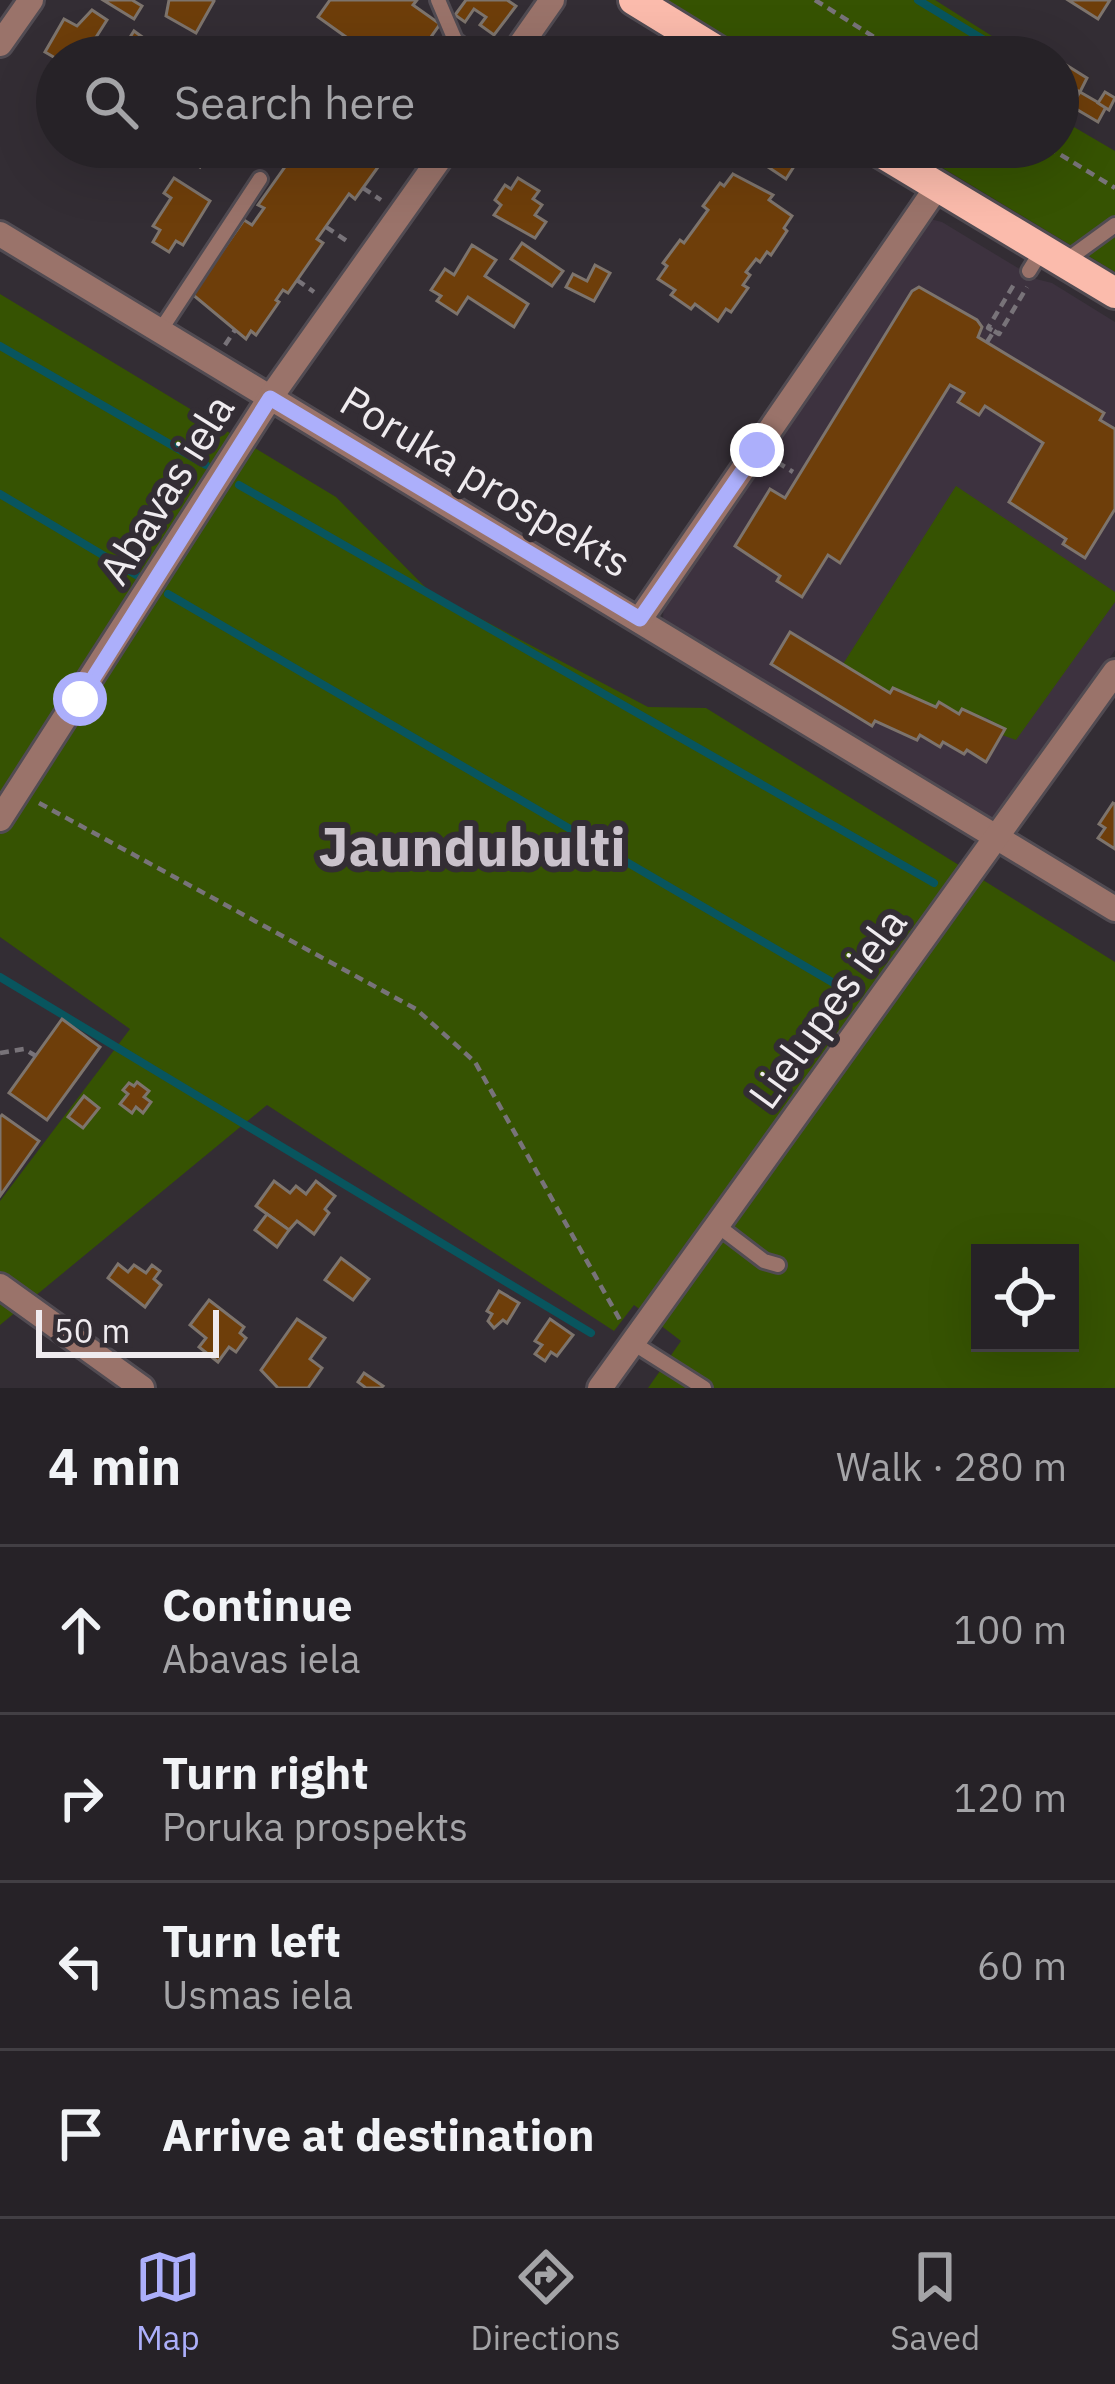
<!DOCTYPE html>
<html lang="en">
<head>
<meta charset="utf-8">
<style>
  body { margin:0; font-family:"IBM Plex Sans",sans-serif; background:#322f33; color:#f1f3f6 }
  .controls { position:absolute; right:36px; bottom:36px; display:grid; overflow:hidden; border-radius:0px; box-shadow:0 12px 48px #0002 }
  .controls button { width:108px; height:108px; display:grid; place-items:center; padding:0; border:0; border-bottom:3px solid #423f44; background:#262227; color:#f1f3f6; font:60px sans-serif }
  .scale { position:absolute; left:36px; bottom:30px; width:183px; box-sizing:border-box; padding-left:12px; border:6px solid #efebef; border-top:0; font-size:33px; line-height:42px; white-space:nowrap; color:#efebef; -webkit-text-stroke:9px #332d34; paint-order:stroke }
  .stop { position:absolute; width:36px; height:36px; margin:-27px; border:9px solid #acaffb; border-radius:50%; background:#fff }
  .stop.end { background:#acaffb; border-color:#fff; box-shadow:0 3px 12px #0008 }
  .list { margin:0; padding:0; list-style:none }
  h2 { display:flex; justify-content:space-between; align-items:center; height:156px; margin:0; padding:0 48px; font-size:51px }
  h2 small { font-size:39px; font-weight:400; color:#a4a4a7 }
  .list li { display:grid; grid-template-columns:78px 1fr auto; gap:36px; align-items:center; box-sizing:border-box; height:168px; padding:0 48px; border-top:3px solid #423f44 }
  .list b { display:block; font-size:45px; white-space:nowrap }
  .list p { margin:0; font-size:39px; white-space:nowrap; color:#a4a4a7 }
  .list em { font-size:39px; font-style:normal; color:#a4a4a7 }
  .icon { flex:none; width:66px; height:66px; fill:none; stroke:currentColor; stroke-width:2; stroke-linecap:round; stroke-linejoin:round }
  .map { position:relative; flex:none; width:1115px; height:1388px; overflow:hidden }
  .search { position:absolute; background:#262227; box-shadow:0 12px 48px #0002; left:36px; right:36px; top:36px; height:132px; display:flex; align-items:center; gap:30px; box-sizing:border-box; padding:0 42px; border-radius:66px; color:#a4a4a7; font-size:45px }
  .sheet { height:828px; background:#262227 }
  nav { display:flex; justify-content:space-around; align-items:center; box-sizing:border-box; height:168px; border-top:3px solid #423f44; background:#262227; font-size:33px; color:#a4a4a7 }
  nav a { display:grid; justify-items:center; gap:6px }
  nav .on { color:#acaffb }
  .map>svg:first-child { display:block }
</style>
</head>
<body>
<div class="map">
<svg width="1115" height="1388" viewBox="0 0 1115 1388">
  <rect width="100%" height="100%" fill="#332d34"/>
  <polygon fill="#3d323f" points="926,218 942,222 1036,279 1052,283 1115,322 1115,650 1000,817 985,820 663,620 664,594"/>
  <g fill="#365302" fill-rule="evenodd">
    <polygon points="665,0 935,0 1025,57 760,57"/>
    <polygon points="1058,91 1074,127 1115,151 1115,272 908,147 1058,147"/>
    <path d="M0 294 336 497 430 592 648 707 706 708 1115 962V1388H648L681 1341 634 1305 614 1331 267 1105 0 1325V1201L130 1029 0 937ZM980 1253H1070V1343H980Z"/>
    <polygon points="956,486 1115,592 1115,602 1016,740 1002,735 1005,729 985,717 982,721 962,710 959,714 939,703 936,707 894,688 890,693 843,664"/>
  </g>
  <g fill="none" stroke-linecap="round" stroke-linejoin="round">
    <g stroke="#08555e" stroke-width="8">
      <polyline points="918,0 1012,57"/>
      <polyline points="0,346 206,465"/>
      <polyline points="239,485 934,883"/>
      <polyline points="0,494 138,576"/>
      <polyline points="168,594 849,992"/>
      <polyline points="0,977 591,1333"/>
    </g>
  </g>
  <g fill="#6e3e0a" stroke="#7d746d" stroke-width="3">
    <polygon points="103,0 132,0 142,6 134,19"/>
    <polygon points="169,0 213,0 214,1 196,33 166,16"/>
    <polygon points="330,0 417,0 413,5 440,24 424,47 438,57 336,57 334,55 346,37 318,17"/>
    <polygon points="466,0 507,0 516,6 494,35 480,25 486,17 474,9 465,22 455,15"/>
    <polygon points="1068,0 1110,0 1098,19"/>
    <polygon points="92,10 107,20 93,42 109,52 105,57 57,59 45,52 64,19 77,26"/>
    <polygon points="134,31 145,39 136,53 125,45"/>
    <polygon points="1063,63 1087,78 1080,92 1058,79"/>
    <polygon points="1080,92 1106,107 1098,122 1071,106"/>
    <polygon points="1105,92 1115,98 1109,110 1098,103"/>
    <polygon points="195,147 218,147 222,149 212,164 205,159 200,167 187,158"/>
    <polygon points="308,147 383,147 380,151 386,156 355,199 349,194 317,239 323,243 288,293 283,290 276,300 279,302 256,335 251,331 246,339 192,294 244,220 252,225 264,208 258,205 292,157 298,161"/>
    <polygon points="773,147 798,160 786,179 762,163"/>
    <polygon points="733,174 773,195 769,200 792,216 784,228 787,231 771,255 767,252 760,262 756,259 746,272 750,275 743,285 748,288 731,312 726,309 718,321 695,304 691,309 671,295 675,290 658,279 667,266 663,263 680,240 684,243 708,210 703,206 720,183 724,186"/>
    <polygon points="174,178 210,201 183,245 176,241 169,252 153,242 160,230 153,226 171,198 164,193"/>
    <polygon points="518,178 539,191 533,199 542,205 535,215 546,222 535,238 494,215 501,205 495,200 505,185 511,189"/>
    <polygon points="522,243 563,271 552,286 511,259"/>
    <polygon points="472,245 496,260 485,276 528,304 514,327 468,297 457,314 437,301 441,296 431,290 445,269 454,275"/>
    <polygon points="595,265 610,273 594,301 566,287 573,274 587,281"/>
    <polygon points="919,287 977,320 982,327 978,337 1104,413 1100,420 1115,429 1115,509 1085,558 1063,544 1066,539 1009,502 1043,443 985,406 979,415 958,402 964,393 950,385 840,563 828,555 802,597 777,581 780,576 735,546 770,489 785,498 912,291"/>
    <polygon points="790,632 890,693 893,688 936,707 939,702 959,714 962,709 1005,729 986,762 967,750 964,754 943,742 940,747 920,735 917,740 875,721 872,726 771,664"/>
    <polygon points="1113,803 1115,804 1115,849 1098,838 1105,828 1099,824"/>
    <polygon points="62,1019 100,1047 47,1120 9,1093"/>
    <polygon points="137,1082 149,1091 144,1097 151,1102 143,1113 136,1107 132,1113 120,1104 128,1094 123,1090 129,1083 134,1086"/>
    <polygon points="84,1096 99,1108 83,1128 68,1117"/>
    <polygon points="2,1115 39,1141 0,1196 0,1117"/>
    <polygon points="274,1181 290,1193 296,1186 306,1194 316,1181 335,1196 325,1209 329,1213 314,1234 297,1221 289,1230 256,1206"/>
    <polygon points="267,1214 289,1230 277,1247 255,1230"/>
    <polygon points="341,1258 369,1279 353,1300 325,1280"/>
    <polygon points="118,1264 128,1272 134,1265 146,1273 152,1265 160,1271 154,1279 161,1285 145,1307 108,1278"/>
    <polygon points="499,1291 519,1303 507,1323 503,1320 494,1328 488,1321 492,1314 487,1311"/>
    <polygon points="209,1300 244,1327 240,1333 246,1338 236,1352 229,1347 218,1362 199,1347 206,1338 190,1325"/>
    <polygon points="297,1319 325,1338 310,1359 322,1368 308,1388 278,1388 261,1370"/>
    <polygon points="550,1319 573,1335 557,1356 551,1352 545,1361 535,1354 542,1345 535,1341"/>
    <polygon points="364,1373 383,1386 381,1388 366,1388 358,1382"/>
  </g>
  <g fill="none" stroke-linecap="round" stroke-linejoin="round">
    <defs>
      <g id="lane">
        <polyline points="438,0 455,40 477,57"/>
        <polyline points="1064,262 1115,225"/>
        <polyline points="1029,271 1042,250"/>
        <polyline points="160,331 260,179"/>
        <polyline points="718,1226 764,1261 778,1265"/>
        <polyline points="633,1343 704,1388"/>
      </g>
      <g id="street">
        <polyline points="0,44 31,0"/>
        <polyline points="512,57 552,0"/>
        <polyline points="0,234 1115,909"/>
        <polyline points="640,619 937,187"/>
        <polyline points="0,819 270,398 448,147"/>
        <polyline points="0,1286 142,1388"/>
        <polyline points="600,1388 1115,672"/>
      </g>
      <g id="primary">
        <polyline points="634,0 727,57"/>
        <polyline points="872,147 1115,293"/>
      </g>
    </defs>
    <use href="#lane" stroke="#514b52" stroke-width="20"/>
    <use href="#street" stroke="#514b52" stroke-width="30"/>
    <use href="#primary" stroke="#514b52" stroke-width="36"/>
    <g stroke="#787379" stroke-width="4.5" stroke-dasharray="9 6" stroke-linecap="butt">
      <polyline points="815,0 906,57"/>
      <polyline points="1048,147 1115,188"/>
      <polyline points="363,188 381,200"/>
      <polyline points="326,227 350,243"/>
      <polyline points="297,280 314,292"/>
      <polyline points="994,331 999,334 1027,287"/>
      <polyline points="987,342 994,331 988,328 1016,281"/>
      <polyline points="225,345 235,330"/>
      <polyline points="777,462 793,472"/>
      <polyline points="39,803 416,1009 475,1062 620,1320"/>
      <polyline points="0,1053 24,1049 36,1056"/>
    </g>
    <use href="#lane" stroke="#9a736a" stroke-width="14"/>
    <use href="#street" stroke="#9a736a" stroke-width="24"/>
    <use href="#primary" stroke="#fbbbac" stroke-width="30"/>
  </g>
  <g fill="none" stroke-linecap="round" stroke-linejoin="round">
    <polyline stroke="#acaffb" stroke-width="15" points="80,699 270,398 640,619 757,450"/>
  </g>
  <g text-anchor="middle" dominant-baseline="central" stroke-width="12" stroke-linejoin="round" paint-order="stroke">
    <g font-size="42" fill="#efebef" stroke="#332d34">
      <text transform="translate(486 481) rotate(31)">Poruka prospekts</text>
      <text transform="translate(166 489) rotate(-58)">Abavas iela</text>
      <text transform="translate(827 1008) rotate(-54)">Lielupes iela</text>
    </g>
    <g font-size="54" font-weight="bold" fill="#cac2cb" stroke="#332d34">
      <text x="472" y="846">Jaundubulti</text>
    </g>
  </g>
</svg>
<div class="controls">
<button><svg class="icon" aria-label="locate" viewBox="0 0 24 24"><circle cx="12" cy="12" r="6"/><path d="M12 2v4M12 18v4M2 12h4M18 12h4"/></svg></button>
</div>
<div class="scale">50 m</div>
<div class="stop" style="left:80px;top:699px"></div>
<div class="stop end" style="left:757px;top:450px"></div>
<div class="search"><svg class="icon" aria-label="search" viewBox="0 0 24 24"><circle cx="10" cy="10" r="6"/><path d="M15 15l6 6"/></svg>Search here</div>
</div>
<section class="sheet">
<h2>4 min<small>Walk · 280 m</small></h2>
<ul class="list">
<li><svg class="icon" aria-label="ahead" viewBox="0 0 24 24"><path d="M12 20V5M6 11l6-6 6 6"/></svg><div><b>Continue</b><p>Abavas iela</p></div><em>100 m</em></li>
<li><svg class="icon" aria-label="right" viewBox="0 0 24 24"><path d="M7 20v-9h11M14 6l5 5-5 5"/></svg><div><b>Turn right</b><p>Poruka prospekts</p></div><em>120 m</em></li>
<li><svg class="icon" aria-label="left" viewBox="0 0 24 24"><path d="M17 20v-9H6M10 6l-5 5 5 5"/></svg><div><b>Turn left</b><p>Usmas iela</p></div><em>60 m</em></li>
<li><svg class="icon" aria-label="arrive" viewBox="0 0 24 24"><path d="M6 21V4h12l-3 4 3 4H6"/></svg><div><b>Arrive at destination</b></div></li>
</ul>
</section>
<nav>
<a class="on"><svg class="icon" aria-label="map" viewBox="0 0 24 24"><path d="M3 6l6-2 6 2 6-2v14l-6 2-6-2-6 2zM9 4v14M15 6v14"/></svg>Map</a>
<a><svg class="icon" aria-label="directions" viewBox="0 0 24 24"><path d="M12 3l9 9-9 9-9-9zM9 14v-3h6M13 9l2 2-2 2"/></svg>Directions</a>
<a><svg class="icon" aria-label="saved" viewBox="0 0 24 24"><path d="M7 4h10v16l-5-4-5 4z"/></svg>Saved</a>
</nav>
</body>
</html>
